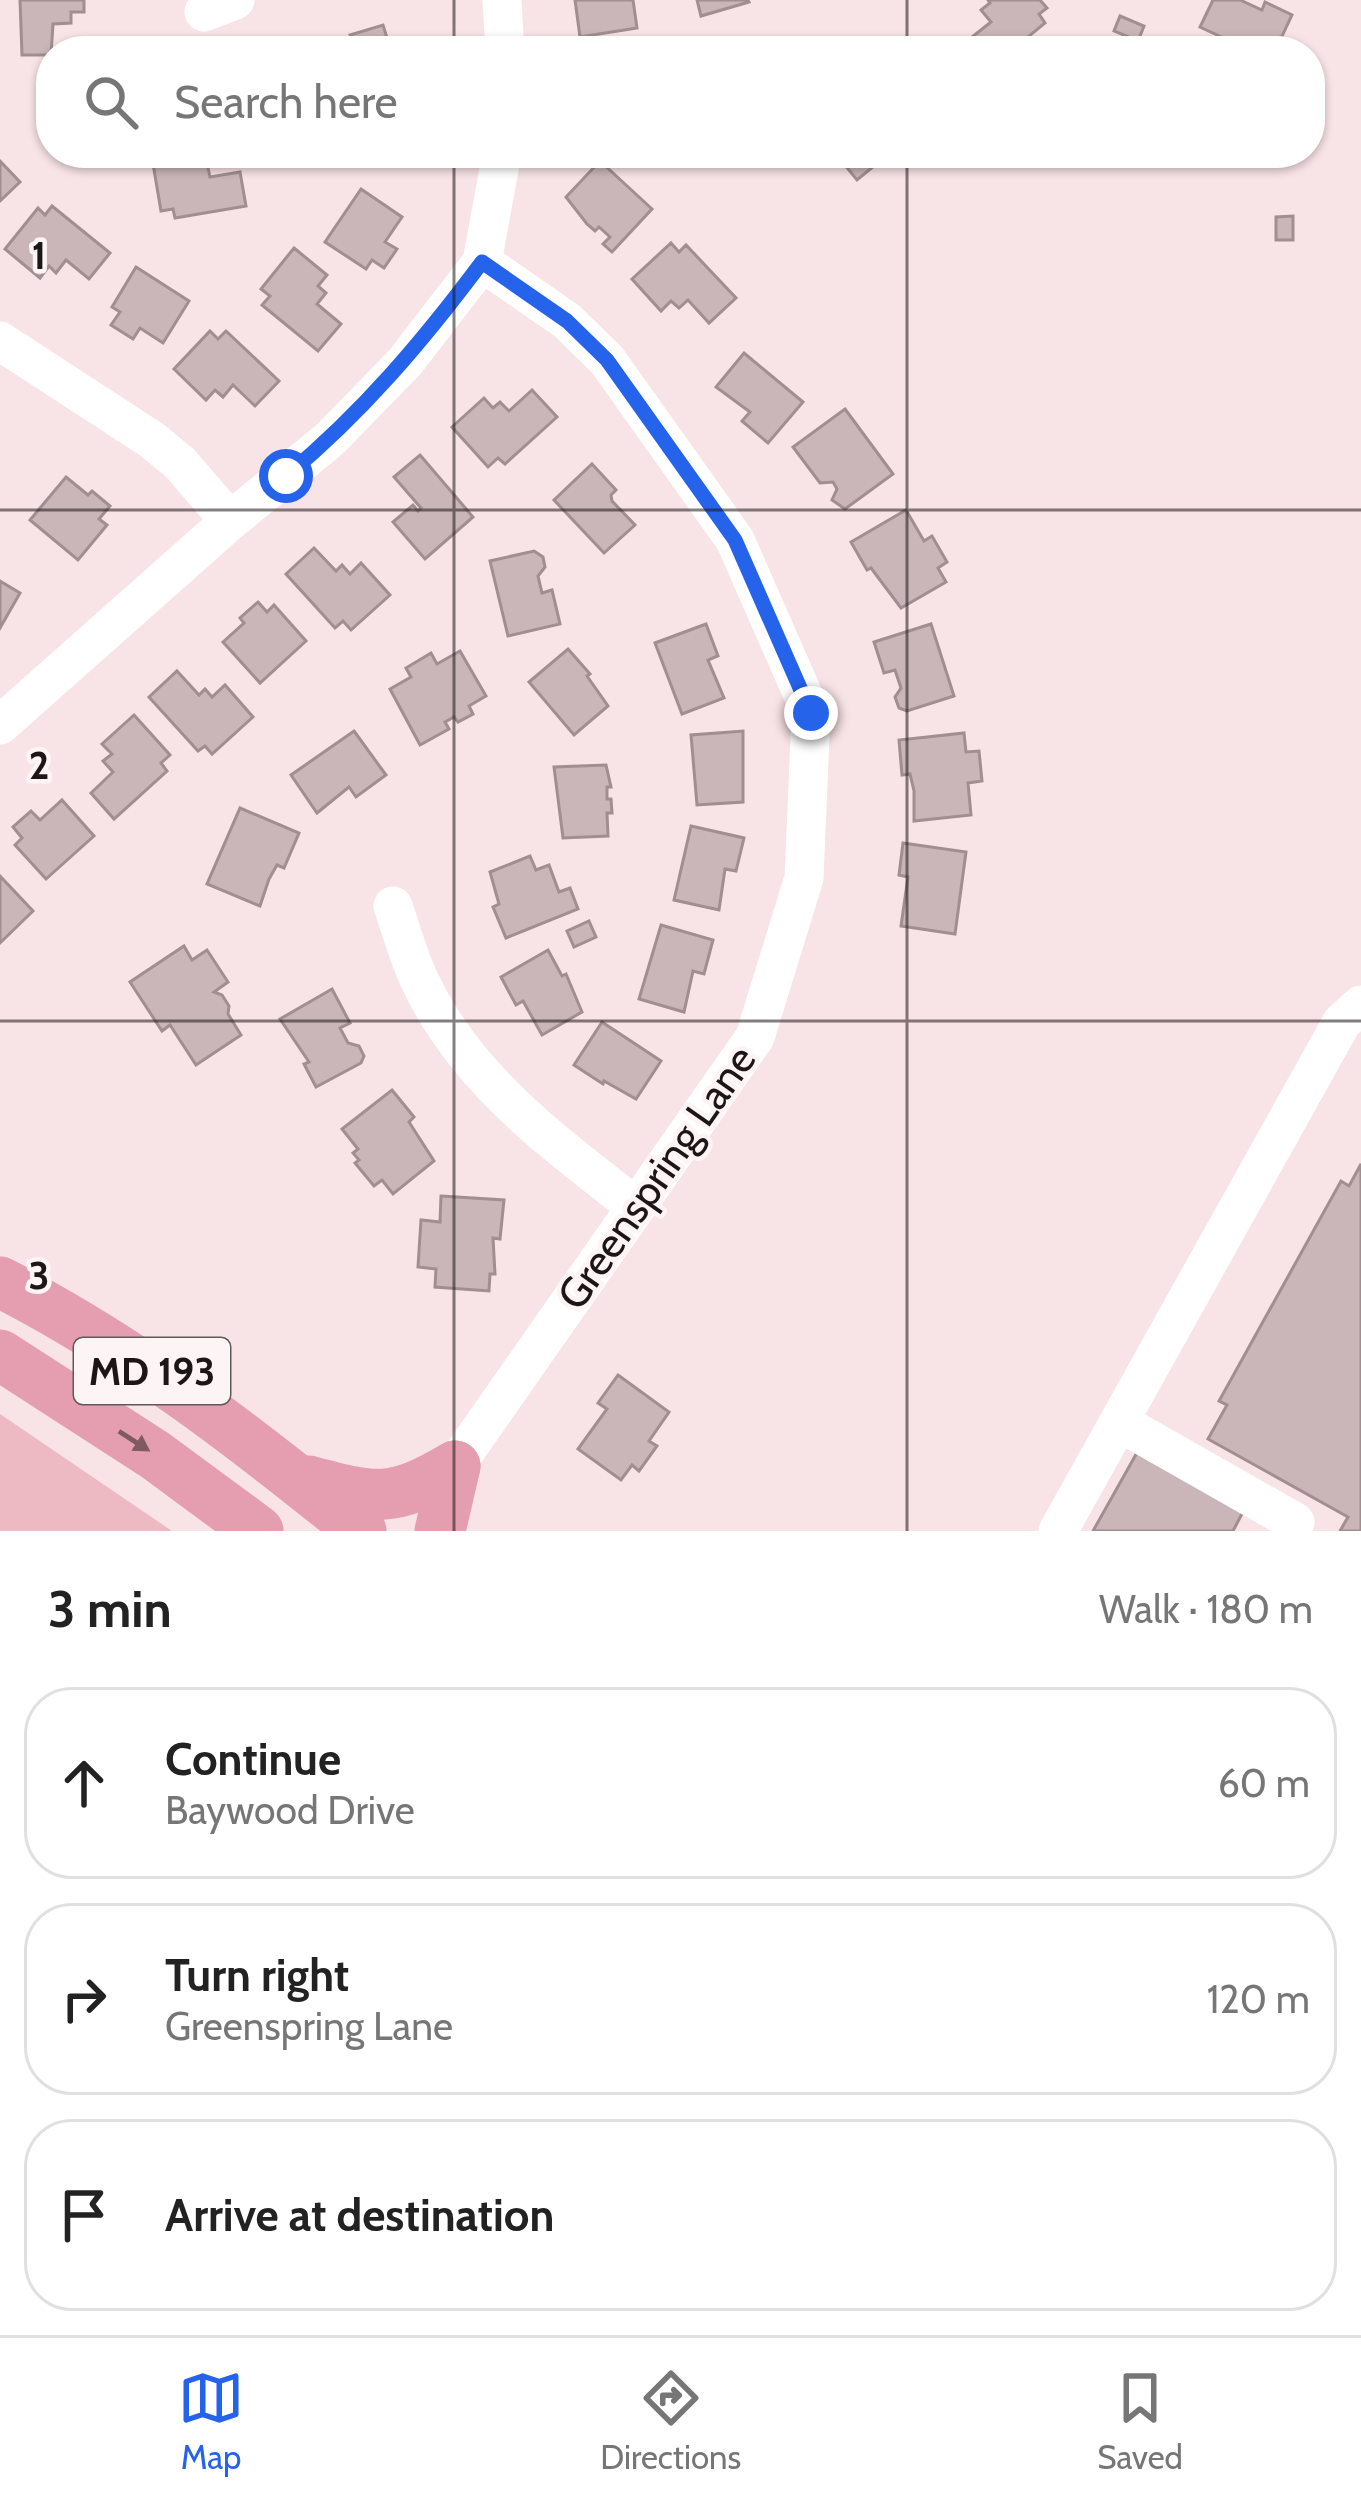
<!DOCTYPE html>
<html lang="en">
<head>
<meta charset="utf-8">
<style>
  body { margin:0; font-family:Cabin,sans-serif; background:#f6f6f6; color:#222 }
  .stop { position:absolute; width:36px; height:36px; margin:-27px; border:9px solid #2563eb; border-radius:50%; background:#fff }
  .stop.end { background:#2563eb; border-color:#fff; box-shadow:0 3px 12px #0008 }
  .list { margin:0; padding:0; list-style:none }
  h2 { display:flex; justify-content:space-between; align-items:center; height:156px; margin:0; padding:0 48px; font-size:51px }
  h2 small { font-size:39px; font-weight:400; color:#767676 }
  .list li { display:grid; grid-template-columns:78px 1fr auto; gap:36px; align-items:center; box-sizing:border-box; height:192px; margin:0 24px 24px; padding:0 24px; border:3px solid #e0e0e0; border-radius:48px }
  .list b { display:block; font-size:45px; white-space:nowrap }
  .list p { margin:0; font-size:39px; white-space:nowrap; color:#767676 }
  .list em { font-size:39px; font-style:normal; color:#767676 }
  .icon { flex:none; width:66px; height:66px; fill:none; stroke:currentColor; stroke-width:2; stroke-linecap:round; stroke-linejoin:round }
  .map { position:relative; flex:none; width:1361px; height:1531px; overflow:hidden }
  .search { position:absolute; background:#fff; box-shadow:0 3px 9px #0004; left:36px; right:36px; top:36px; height:132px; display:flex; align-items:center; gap:30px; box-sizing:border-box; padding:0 42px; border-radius:48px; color:#767676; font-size:45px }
  .sheet { height:804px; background:#fff }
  nav { display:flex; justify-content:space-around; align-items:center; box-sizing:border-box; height:168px; border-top:3px solid #e0e0e0; background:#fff; font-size:33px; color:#767676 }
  nav a { display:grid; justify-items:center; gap:6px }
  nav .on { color:#2563eb }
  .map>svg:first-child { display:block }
</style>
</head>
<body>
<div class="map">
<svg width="1361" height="1531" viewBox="0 0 1361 1531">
  <rect width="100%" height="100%" fill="#f8e3e6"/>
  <polygon fill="#edb9c2" points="0,1414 172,1531 0,1531"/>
  <g fill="#cab5b8" stroke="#a18e91" stroke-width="3">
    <polygon points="20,0 84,0 84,12 71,12 71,23 53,24 51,55 22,55"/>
    <polygon points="575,0 633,0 637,28 580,37"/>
    <polygon points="697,0 748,0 749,2 701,16"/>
    <polygon points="988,0 1040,0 1047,8 1039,14 1045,23 1011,51 976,51 967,41 991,22 981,10 990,3"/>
    <polygon points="1213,0 1240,0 1262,10 1265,2 1292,15 1275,51 1252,51 1200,27"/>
    <polygon points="1120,16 1144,26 1138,41 1114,31"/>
    <polygon points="383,25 391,51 355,51 350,35"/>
    <polygon points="179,153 195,153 197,165 207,163 210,177 240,172 246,206 175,218 173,209 161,211 152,158"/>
    <polygon points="835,153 890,153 857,180"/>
    <polygon points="0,161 20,182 0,201"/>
    <polygon points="600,161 652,209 612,252 603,244 610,237 599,227 595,231 587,224 566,197"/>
    <polygon points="361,189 402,217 385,242 397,249 384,268 372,260 366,269 325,242"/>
    <polygon points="52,206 110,253 89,279 66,260 56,273 49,266 40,278 5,249 38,208 45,215"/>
    <polygon points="1293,216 1293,240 1276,240 1276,217"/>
    <polygon points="671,243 679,252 686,245 736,298 709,323 688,300 679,308 671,301 661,311 632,279"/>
    <polygon points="294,248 327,275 318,286 326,293 317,304 341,324 318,351 262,305 270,296 261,289"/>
    <polygon points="136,267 189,301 163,343 140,328 133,339 111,325 120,312 112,307"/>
    <polygon points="210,331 218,339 226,331 279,381 255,406 233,385 223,397 215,390 206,400 174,369"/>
    <polygon points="744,353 803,402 768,443 742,421 750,412 716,387"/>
    <polygon points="532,390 557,417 505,464 498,458 488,467 452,427 484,398 493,408 500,402 509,411"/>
    <polygon points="845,409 893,474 845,509 832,500 837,489 833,482 820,483 793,447"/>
    <polygon points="420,455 473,517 425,559 393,522 413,505 418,511 421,508 394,477"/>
    <polygon points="592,464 616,490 611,495 612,501 635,525 604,553 554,500"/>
    <polygon points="66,477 88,495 92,491 110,506 99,519 107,525 78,560 30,520"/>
    <polygon points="906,510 924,541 932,536 947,562 938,568 946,582 901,608 871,568 867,570 851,542"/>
    <polygon points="314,548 336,571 342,565 350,574 361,563 390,595 351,630 343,621 335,628 286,574"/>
    <polygon points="534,551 543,557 545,567 538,576 542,593 552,590 560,624 508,636 490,561"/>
    <polygon points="0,581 20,593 0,628"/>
    <polygon points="258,602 267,612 274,605 306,641 260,683 223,642 244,623 240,618"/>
    <polygon points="706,624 718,656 708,660 724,698 682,714 655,643"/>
    <polygon points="931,624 954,696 907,711 899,708 895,697 901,688 895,670 884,673 874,642"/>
    <polygon points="568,649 590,674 587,676 608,706 574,735 529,682"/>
    <polygon points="460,651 486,696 469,706 473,714 458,722 454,717 445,722 449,729 420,745 390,689 411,677 406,668 431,653 437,664"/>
    <polygon points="177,671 199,695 205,689 212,697 225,685 253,717 212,754 205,746 198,751 149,697"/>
    <polygon points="134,715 170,755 161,763 167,771 114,819 91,793 113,772 103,761 112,754 102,744"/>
    <polygon points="354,731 386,775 356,797 349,787 317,813 291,775"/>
    <polygon points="743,731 743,802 697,805 691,735"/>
    <polygon points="964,733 966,752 979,751 982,781 968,783 971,815 914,821 914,791 910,774 902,775 899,740"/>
    <polygon points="606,765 611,787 607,787 607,799 611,799 612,813 607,813 608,836 563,838 554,767"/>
    <polygon points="62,800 94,836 46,879 15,845 22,838 13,827 31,811 40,820"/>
    <polygon points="240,808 299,833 284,868 277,865 269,879 260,906 207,884"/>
    <polygon points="691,826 744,838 736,871 725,869 719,910 674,900"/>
    <polygon points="903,843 966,852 955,934 901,926 908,877 899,875"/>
    <polygon points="530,856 536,870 549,865 559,892 570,888 578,909 506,938 493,907 499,904 490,872"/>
    <polygon points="0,876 33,911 0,943"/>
    <polygon points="589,921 596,937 574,947 567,931"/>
    <polygon points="661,925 713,940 704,974 693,971 684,1012 639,999"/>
    <polygon points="184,946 192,960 207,950 228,982 214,992 222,995 229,1006 228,1014 241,1035 196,1065 170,1025 162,1031 130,982"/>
    <polygon points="548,950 562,976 566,974 582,1012 542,1035 523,1001 516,1005 501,977"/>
    <polygon points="332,989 350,1023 340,1028 348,1043 359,1046 364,1056 361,1063 316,1087 304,1064 309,1062 280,1019"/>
    <polygon points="602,1022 661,1061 636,1099 604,1081 603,1084 574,1065"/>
    <polygon points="392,1090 414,1117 409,1122 434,1161 393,1194 382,1180 374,1186 355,1163 359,1160 353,1153 358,1149 342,1129"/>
    <polygon points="1361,1164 1361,1531 1340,1531 1348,1517 1208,1439 1227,1405 1219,1401 1341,1181 1349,1186"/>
    <polygon points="441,1196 504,1200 500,1239 493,1238 495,1274 490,1274 489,1291 435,1287 436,1269 418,1267 421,1220 440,1222"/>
    <polygon points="618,1375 669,1412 649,1441 657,1446 639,1471 632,1465 621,1480 578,1449 607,1409 598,1403"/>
    <polygon points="1139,1449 1245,1508 1233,1531 1093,1531"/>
  </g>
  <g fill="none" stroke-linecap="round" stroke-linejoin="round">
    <g stroke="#fff" stroke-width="39">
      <polyline points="502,0 505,51"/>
      <polyline points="204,12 235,0"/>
      <polyline points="0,341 152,440 180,463 230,521"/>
      <polyline points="0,725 230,521 330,439 405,362 482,262 502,153"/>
      <path d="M393 906C401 930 408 955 418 977 464 1078 552 1141 636 1207"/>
      <polyline points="1119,1422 1295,1522 1290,1531"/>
      <polyline points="455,1466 755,1037 804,878 811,713 735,540 607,360 567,321 482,262"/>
      <polyline points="1058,1531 1342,1022 1361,1005"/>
    </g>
    <g stroke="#e49eaf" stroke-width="51">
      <path d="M0 1282C132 1349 246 1438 361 1531"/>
      <polyline points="0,1355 155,1455 258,1531"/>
      <path d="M309 1481C377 1499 392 1503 455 1466"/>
      <polyline points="440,1531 455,1466"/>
    </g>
  </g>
  <defs><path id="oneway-solid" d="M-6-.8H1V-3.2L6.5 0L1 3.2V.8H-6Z" transform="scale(3)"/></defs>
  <use fill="#805a63" href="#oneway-solid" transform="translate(134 1441) rotate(33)"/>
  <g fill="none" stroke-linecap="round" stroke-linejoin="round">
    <path stroke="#2563eb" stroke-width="15" d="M286 476C362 413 423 341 482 262L567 321 607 360 735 540 811 713"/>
  </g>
  <path fill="none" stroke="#1d1617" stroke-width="3" stroke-opacity="0.55" d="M454 0V51M907 0V51M454 153V1531M907 153V1531M0 510H1361M0 1021H1361"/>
  <g text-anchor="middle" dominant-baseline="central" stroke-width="9" stroke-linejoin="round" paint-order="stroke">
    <rect fill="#fdf4f5" stroke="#60595a" stroke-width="3" x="74" y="1338" width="156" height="66" rx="9"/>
    <g font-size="39" font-weight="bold" fill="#1d1617">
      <text x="152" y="1371">MD 193</text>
    </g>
    <g font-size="42" fill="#1d1617" stroke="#fdf4f5">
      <text transform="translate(656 1177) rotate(-55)">Greenspring Lane</text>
    </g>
  </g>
  <g font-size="39" text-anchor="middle" font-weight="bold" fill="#1d1617" stroke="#fdf4f5" stroke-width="9" stroke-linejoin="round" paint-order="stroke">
    <text x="39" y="269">1</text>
    <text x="39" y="779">2</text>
    <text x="39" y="1289">3</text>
  </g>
</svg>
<div class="stop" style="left:286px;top:476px"></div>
<div class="stop end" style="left:811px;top:713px"></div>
<div class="search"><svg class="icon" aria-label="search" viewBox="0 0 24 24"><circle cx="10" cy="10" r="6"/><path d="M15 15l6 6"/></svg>Search here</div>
</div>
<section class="sheet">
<h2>3 min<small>Walk · 180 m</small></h2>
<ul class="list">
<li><svg class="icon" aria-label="ahead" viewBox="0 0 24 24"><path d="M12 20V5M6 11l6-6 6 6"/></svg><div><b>Continue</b><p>Baywood Drive</p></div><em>60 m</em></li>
<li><svg class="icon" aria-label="right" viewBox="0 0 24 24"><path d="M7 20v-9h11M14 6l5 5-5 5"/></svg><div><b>Turn right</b><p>Greenspring Lane</p></div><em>120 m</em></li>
<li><svg class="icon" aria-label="arrive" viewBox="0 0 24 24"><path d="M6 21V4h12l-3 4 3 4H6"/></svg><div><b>Arrive at destination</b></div></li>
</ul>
</section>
<nav>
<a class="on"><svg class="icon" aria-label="map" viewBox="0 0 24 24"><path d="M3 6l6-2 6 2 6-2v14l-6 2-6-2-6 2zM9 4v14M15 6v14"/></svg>Map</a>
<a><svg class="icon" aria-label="directions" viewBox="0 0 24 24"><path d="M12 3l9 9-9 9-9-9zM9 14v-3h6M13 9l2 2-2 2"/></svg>Directions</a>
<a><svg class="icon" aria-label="saved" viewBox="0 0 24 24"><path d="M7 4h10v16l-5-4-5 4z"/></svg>Saved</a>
</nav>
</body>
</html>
